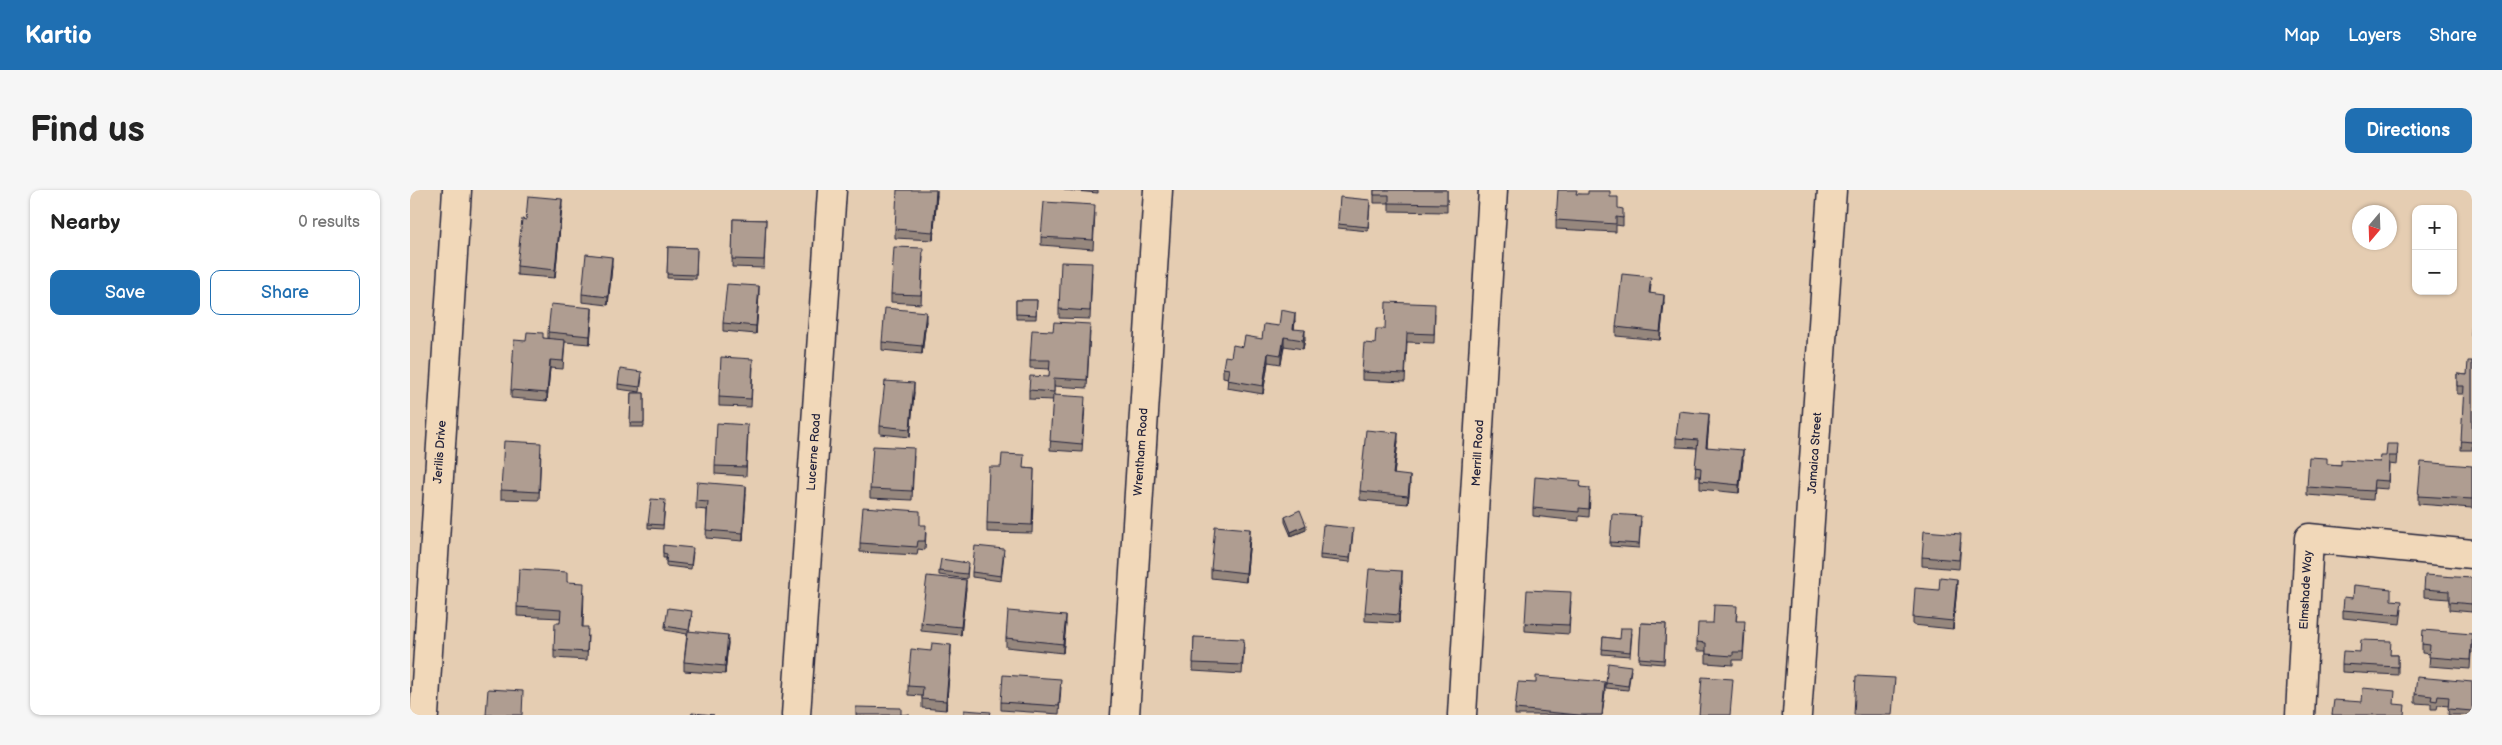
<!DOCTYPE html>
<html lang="en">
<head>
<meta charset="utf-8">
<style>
  body { margin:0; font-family:"Balsamiq Sans",sans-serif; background:#f6f6f6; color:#222 }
  .controls { position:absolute; right:15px; top:15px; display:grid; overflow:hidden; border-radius:10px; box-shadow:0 1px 4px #0004 }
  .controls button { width:45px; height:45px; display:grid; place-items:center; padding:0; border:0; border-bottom:1px solid #e0e0e0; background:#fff; color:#222; font:25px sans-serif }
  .compass { position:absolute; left:1942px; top:15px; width:45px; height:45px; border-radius:50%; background:#fff; box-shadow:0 1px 4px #0004; rotate:199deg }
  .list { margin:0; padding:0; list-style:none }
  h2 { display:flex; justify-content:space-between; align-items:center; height:65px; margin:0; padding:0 20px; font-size:21px }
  h2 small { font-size:16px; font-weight:400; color:#767676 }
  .actions { display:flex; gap:10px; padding:15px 20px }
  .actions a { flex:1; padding:11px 0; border:1px solid #1f6fb2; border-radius:10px; text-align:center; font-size:18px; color:#1f6fb2 }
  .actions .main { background:#1f6fb2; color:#fff }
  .map { position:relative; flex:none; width:2062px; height:525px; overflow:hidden; border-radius:10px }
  header { display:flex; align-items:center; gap:30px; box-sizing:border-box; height:70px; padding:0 25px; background:#1f6fb2; color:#fff }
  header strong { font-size:24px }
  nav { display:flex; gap:28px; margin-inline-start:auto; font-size:18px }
  .intro { display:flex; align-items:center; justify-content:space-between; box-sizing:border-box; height:120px; padding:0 30px }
  h1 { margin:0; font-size:35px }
  .button { padding:12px 22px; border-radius:10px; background:#1f6fb2; color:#fff; font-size:18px; font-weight:700 }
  main { display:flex; gap:30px; padding:0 30px }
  aside { flex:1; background:#fff; border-radius:10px; box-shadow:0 1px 4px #0004 }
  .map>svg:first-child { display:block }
</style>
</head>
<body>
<header>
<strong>Kartio</strong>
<nav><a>Map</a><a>Layers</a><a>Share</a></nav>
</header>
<div class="intro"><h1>Find us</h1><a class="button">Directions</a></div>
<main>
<aside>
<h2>Nearby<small>0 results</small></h2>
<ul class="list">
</ul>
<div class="actions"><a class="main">Save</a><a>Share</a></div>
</aside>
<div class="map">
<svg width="2062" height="525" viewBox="0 0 2062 525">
  <rect width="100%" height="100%" fill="#e5cdb2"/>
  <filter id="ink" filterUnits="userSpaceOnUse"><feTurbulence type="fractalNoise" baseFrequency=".02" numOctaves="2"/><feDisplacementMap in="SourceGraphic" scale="10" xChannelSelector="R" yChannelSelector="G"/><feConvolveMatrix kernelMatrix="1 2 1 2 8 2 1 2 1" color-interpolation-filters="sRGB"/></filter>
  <g filter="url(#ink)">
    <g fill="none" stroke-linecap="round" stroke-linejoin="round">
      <defs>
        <g id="minor">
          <polyline points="14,525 47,0"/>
          <polyline points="386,525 422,0"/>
          <polyline points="715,525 748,0"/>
          <polyline points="1052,525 1083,0"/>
          <polyline points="1387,525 1422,0"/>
          <polyline points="1890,525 1899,348 2062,364"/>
        </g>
      </defs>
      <use href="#minor" stroke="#22223b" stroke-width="31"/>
      <use href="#minor" stroke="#f1d8b9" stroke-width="28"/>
    </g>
    <g fill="#96877d" stroke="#22223b">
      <polygon points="654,0 688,0 688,3"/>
      <polygon points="964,0 1037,0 1037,22 979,21 979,13 964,13"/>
      <polygon points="1167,4 1200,7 1213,27 1213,36 1206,35 1206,42 1146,39 1146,30"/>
      <polygon points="527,5 523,50 485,48 485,39"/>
      <polygon points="960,15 958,41 928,38 928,34"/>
      <polygon points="152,17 145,88 107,85 107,76 116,30"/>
      <polygon points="685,23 683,59 631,55 631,47"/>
      <polygon points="323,29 356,30 354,78 322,77"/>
      <polygon points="258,57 287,58 286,89 257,88"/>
      <polygon points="513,67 511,114 481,112 481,104"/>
      <polygon points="202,76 198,115 172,112 172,104"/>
      <polygon points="682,82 680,129 649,128 649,119"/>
      <polygon points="1241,95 1240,103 1254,113 1250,150 1206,146 1206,137"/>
      <polygon points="349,104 346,144 313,141 313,133"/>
      <polygon points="606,110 627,110 626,129 606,129"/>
      <polygon points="1025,123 1024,153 997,152 995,192 952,190 952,182 965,154 975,139"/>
      <polygon points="182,126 180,154 155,152 153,179 140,178 137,211 101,208 101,200 116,151 133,148 138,149 138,142"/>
      <polygon points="2062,127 2062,146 2061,146"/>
      <polygon points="516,131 512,164 472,160 472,152"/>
      <polygon points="885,131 884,139 895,149 893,159 874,156 871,174 858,172 853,204 817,198 818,188 813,187 813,178 821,167 852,149 869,136"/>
      <polygon points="680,142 677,198 644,196 644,205 675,215 672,262 640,260 643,210 619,209 619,200 639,187 640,179 620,178 620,170"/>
      <polygon points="2062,171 2062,260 2051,260 2054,204 2047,204 2047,184 2057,185"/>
      <polygon points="343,177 341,217 309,216 309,207"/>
      <polygon points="232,187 230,202 208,199 208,194"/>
      <polygon points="504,202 500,247 470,244 470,236"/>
      <polygon points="221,203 234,203 234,237 220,237"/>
      <polygon points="1299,232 1297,257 1333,269 1329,303 1290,299 1290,286 1285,286 1287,258 1266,257 1266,248"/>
      <polygon points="338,243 336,286 305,284 305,276"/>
      <polygon points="988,251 984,285 1000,294 998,314 950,310 950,301"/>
      <polygon points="131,262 129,310 91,309 91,300"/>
      <polygon points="1988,263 1987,275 1979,274 1978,299 1964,298 1963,310 1897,305 1897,297 1917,274 1931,275 1970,272 1976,266"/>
      <polygon points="504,266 502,310 460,308 460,299"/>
      <polygon points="2062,276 2062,318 2008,314 2008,306"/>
      <polygon points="613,278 624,279 622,343 577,342 577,333"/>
      <polygon points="1171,297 1180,307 1179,327 1169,326 1169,331 1123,326 1123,318"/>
      <polygon points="336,304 333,351 296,348 297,320 286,319 286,311"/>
      <polygon points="255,314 253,339 238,338 238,334"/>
      <polygon points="875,327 896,340 881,346 875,332"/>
      <polygon points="1231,331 1229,358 1200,356 1200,352"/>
      <polygon points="510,335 516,343 515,360 508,359 507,365 450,362 450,353"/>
      <polygon points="943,343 940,372 910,369 910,365"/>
      <polygon points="840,348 836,392 801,388 801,379"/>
      <polygon points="1551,352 1549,379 1512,376 1512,367"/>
      <polygon points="253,355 283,362 281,379 256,376 256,368 253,368"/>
      <polygon points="594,364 591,391 562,387 562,382"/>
      <polygon points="558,377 557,389 529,385 529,381"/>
      <polygon points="2062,388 2062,422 2039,420 2039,409 2014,407 2014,399"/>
      <polygon points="992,390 989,433 955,431 955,422"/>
      <polygon points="157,392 174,401 173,437 178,446 177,470 144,468 144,460 150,433 151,428 107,426 107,417"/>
      <polygon points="1547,397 1543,439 1503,435 1503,427 1529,400"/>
      <polygon points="556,398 551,445 511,441 511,433"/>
      <polygon points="1943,408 1981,410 1992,419 1990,434 1933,428 1933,420"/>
      <polygon points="1161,411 1159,444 1115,441 1115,433"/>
      <polygon points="1327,425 1326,431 1335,440 1333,470 1323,470 1323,475 1296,473 1296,461 1287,461 1287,452 1303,433"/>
      <polygon points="282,426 279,441 318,453 315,484 274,481 274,472 277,444 255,440 255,436"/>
      <polygon points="1231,433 1256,434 1254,474 1229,472"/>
      <polygon points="656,434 653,463 596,457 596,448"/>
      <polygon points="1222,443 1220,466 1192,464 1193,447 1210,449"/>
      <polygon points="2062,444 2062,463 2061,463 2060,479 2019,476 2020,464 2012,463 2012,454"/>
      <polygon points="784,447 834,457 832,484 783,481"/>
      <polygon points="541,463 536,520 512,518 512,506 498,505 498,496"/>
      <polygon points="1980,465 1988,465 1988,485 1932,482 1932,474"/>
      <polygon points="1221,480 1218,500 1196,498 1196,493"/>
      <polygon points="2062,492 2062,525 2038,525 2039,516 2028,515 2027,519 2021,519 2021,514 2005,513 2005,504"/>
      <polygon points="1126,493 1195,501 1192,525 1105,525 1105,519"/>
      <polygon points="651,497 649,524 591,520 591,512"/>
    </g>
    <g fill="#7a6e66" stroke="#22223b">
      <polygon points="527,0 527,5 523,50 523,42"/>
      <polygon points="152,9 152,17 145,88 145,80"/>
      <polygon points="202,67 202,76 198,115 198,107"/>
      <polygon points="349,96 349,104 346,144 346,136"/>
      <polygon points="1254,105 1254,113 1250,150 1250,142"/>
      <polygon points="182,118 182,126 180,154 180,146"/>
      <polygon points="516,122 516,131 512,164 512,156"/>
      <polygon points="885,123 885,131 883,147 883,139"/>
      <polygon points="895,140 895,149 893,159 893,150"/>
      <polygon points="874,147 874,156 871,174 871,165"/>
      <polygon points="858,163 858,172 853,204 853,196"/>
      <polygon points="140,170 140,178 137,211 137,203"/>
      <polygon points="504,193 504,202 500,247 500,239"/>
      <polygon points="1299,224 1299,232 1296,265 1296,257"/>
      <polygon points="988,243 988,251 983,293 983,284"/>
      <polygon points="1333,260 1333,269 1329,303 1329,295"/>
      <polygon points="1000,286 1000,294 998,314 998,306"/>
      <polygon points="336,296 336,304 333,351 333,343"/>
      <polygon points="896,335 896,340 881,346 881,342"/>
      <polygon points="840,339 840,348 836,392 836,383"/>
      <polygon points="992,381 992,390 989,433 989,425"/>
      <polygon points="1547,389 1547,397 1543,439 1543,431"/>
      <polygon points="556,390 556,398 551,445 551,437"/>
      <polygon points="656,426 656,434 653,463 653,454"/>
      <polygon points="318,445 318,453 315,484 315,476"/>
      <polygon points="541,455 541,463 536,520 536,511"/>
      <polygon points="1195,492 1195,501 1192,525"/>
    </g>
    <g fill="#af9d91" stroke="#22223b">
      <polygon points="487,0 526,0 523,42 485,39"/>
      <polygon points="964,0 1037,0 1037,14 979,13 979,5 964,5"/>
      <polygon points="1148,0 1167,0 1166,4 1178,4 1178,1 1200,1 1200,7 1208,7 1208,18 1213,19 1213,28 1206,27 1206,34 1146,30"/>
      <polygon points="118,6 152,9 145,80 107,76 112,29 116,30"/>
      <polygon points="930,7 960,10 958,37 928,34"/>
      <polygon points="634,12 685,15 683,50 631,47"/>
      <polygon points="323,29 356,30 354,70 322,69"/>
      <polygon points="258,57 287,58 286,85 257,84"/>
      <polygon points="484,57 513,58 511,105 481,104"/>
      <polygon points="176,64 202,67 198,107 172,104"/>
      <polygon points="651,72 682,73 680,121 649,119"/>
      <polygon points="1212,84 1241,87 1239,103 1254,105 1250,142 1206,137"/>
      <polygon points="317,94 349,96 346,136 313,133"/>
      <polygon points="606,110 627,110 626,125 606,124"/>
      <polygon points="976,112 1025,114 1024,144 997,143 995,184 952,182 954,153 965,154 966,139 975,139"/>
      <polygon points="141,114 182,118 180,146 138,142"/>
      <polygon points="475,118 516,122 512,156 472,152"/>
      <polygon points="871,120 885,123 883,139 895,140 893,150 874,147 871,165 858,163 853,196 817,190 819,179 813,178 815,166 821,167 823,155 833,157 835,146 852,149 854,134 869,136"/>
      <polygon points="644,132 680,134 677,190 644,188 644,202 619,200 620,186 639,187 640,170 620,170 622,140 643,141"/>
      <polygon points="117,142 133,143 133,148 155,150 153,171 140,170 137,203 101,200 104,150 116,151"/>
      <polygon points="311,167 343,169 341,209 309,207"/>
      <polygon points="2058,171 2062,171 2062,252 2051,251 2054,196 2047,196 2047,184 2057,185"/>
      <polygon points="210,179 232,182 230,197 208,194"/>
      <polygon points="475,191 504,193 500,239 470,236"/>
      <polygon points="221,203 234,203 234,233 220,233"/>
      <polygon points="643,205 675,207 672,254 640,251"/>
      <polygon points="1269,221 1299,224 1296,257 1333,260 1329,295 1290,291 1291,278 1285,277 1288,250 1266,248"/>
      <polygon points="307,233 338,235 336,277 305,276"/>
      <polygon points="956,240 988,243 983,284 1000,286 998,306 950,301"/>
      <polygon points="94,251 131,253 129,302 91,300"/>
      <polygon points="1977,254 1988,254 1987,266 1979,266 1978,291 1964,290 1963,301 1897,297 1899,267 1917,268 1917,274 1931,275 1931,270 1970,272 1971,266 1976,266"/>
      <polygon points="463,256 504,258 502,301 460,299"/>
      <polygon points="592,264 614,265 613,278 624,279 622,335 577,333 579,277 591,277"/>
      <polygon points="2011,272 2062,276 2062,309 2008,306"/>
      <polygon points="1125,287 1171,291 1170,297 1180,298 1179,319 1169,318 1169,322 1123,318"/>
      <polygon points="287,292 336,296 333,343 296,340 298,312 286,311"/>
      <polygon points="241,309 255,310 253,335 238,334"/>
      <polygon points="453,317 510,321 510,335 516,335 515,351 508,351 507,357 450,353"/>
      <polygon points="890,320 896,335 881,342 875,327"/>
      <polygon points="1202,324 1231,326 1229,354 1200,352"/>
      <polygon points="913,335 943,338 940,368 910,365"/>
      <polygon points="805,336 840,339 836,383 801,379"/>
      <polygon points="1514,341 1551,344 1549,370 1512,367"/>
      <polygon points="253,355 283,358 281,375 256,372 257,364 253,363"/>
      <polygon points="565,356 594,359 591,386 562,382"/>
      <polygon points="531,369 558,373 557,384 529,381"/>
      <polygon points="109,379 157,382 157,392 174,393 172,437 178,437 177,462 144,460 145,433 150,433 151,420 107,417"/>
      <polygon points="959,379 992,381 989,425 955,422"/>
      <polygon points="2015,385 2062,388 2062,414 2039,412 2039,401 2014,399"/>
      <polygon points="517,386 556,390 551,437 511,433"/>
      <polygon points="1530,387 1547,389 1543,431 1503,427 1505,398 1529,400"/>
      <polygon points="1944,395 1981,399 1981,410 1992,411 1990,425 1933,420 1934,407 1943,408"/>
      <polygon points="1117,400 1161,402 1159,435 1115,433"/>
      <polygon points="1304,415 1327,416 1326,431 1335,431 1333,462 1323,462 1323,466 1296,464 1296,453 1287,452 1288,433 1303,433"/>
      <polygon points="258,418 282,421 279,440 255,436"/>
      <polygon points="598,421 656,426 653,454 596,448"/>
      <polygon points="1231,433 1256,434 1254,470 1229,468"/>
      <polygon points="1211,438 1222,438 1220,462 1192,459 1193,447 1210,449"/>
      <polygon points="2013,440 2062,444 2062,455 2061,455 2060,470 2019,467 2020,455 2012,454"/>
      <polygon points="278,441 318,445 315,476 274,472"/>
      <polygon points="784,447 834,449 832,475 783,473"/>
      <polygon points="1951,450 1981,451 1980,465 1988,465 1988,477 1932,474 1933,461 1950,462"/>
      <polygon points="522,453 541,455 536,511 512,509 513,497 498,496 501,459 521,461"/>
      <polygon points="1198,473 1221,476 1218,496 1196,493"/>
      <polygon points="593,485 651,489 649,516 591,512"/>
      <polygon points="1126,486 1195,492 1192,525 1169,525 1105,519 1108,492 1126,493"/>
      <polygon points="1446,486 1485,488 1482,525 1444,525"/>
      <polygon points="1292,487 1323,489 1320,525 1289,525"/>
      <polygon points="2007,487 2062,492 2062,521 2038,519 2039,507 2028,506 2027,511 2021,510 2022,506 2005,504"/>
      <polygon points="1953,498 1985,501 1984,514 1995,515 1994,525 1922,525 1924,510 1952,512"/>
      <polygon points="78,499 113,501 112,525 76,525"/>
      <polygon points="446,517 491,518 491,525 499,524 499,525 446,525"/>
      <polygon points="554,520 581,522 580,525 554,525"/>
      <polygon points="282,523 304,525 281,525"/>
    </g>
  </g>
  <g text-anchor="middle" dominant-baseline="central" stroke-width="5" stroke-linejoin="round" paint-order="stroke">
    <g font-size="12" fill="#22223b" stroke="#f1d8b9">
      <text transform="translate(30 262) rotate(-86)">Jerilis Drive</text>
      <text transform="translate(404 262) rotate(-86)">Lucerne Road</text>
      <text transform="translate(731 262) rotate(-86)">Wrentham Road</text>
      <text transform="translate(1068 263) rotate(-87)">Merrill Road</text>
      <text transform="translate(1405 263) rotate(-86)">Jamaica Street</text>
      <text transform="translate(1896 400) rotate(-87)">Elmshade Way</text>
    </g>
  </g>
</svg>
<div class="controls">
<button>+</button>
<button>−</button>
</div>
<svg class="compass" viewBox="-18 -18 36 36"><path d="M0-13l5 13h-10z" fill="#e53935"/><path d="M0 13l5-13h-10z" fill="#767676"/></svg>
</div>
</main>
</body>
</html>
